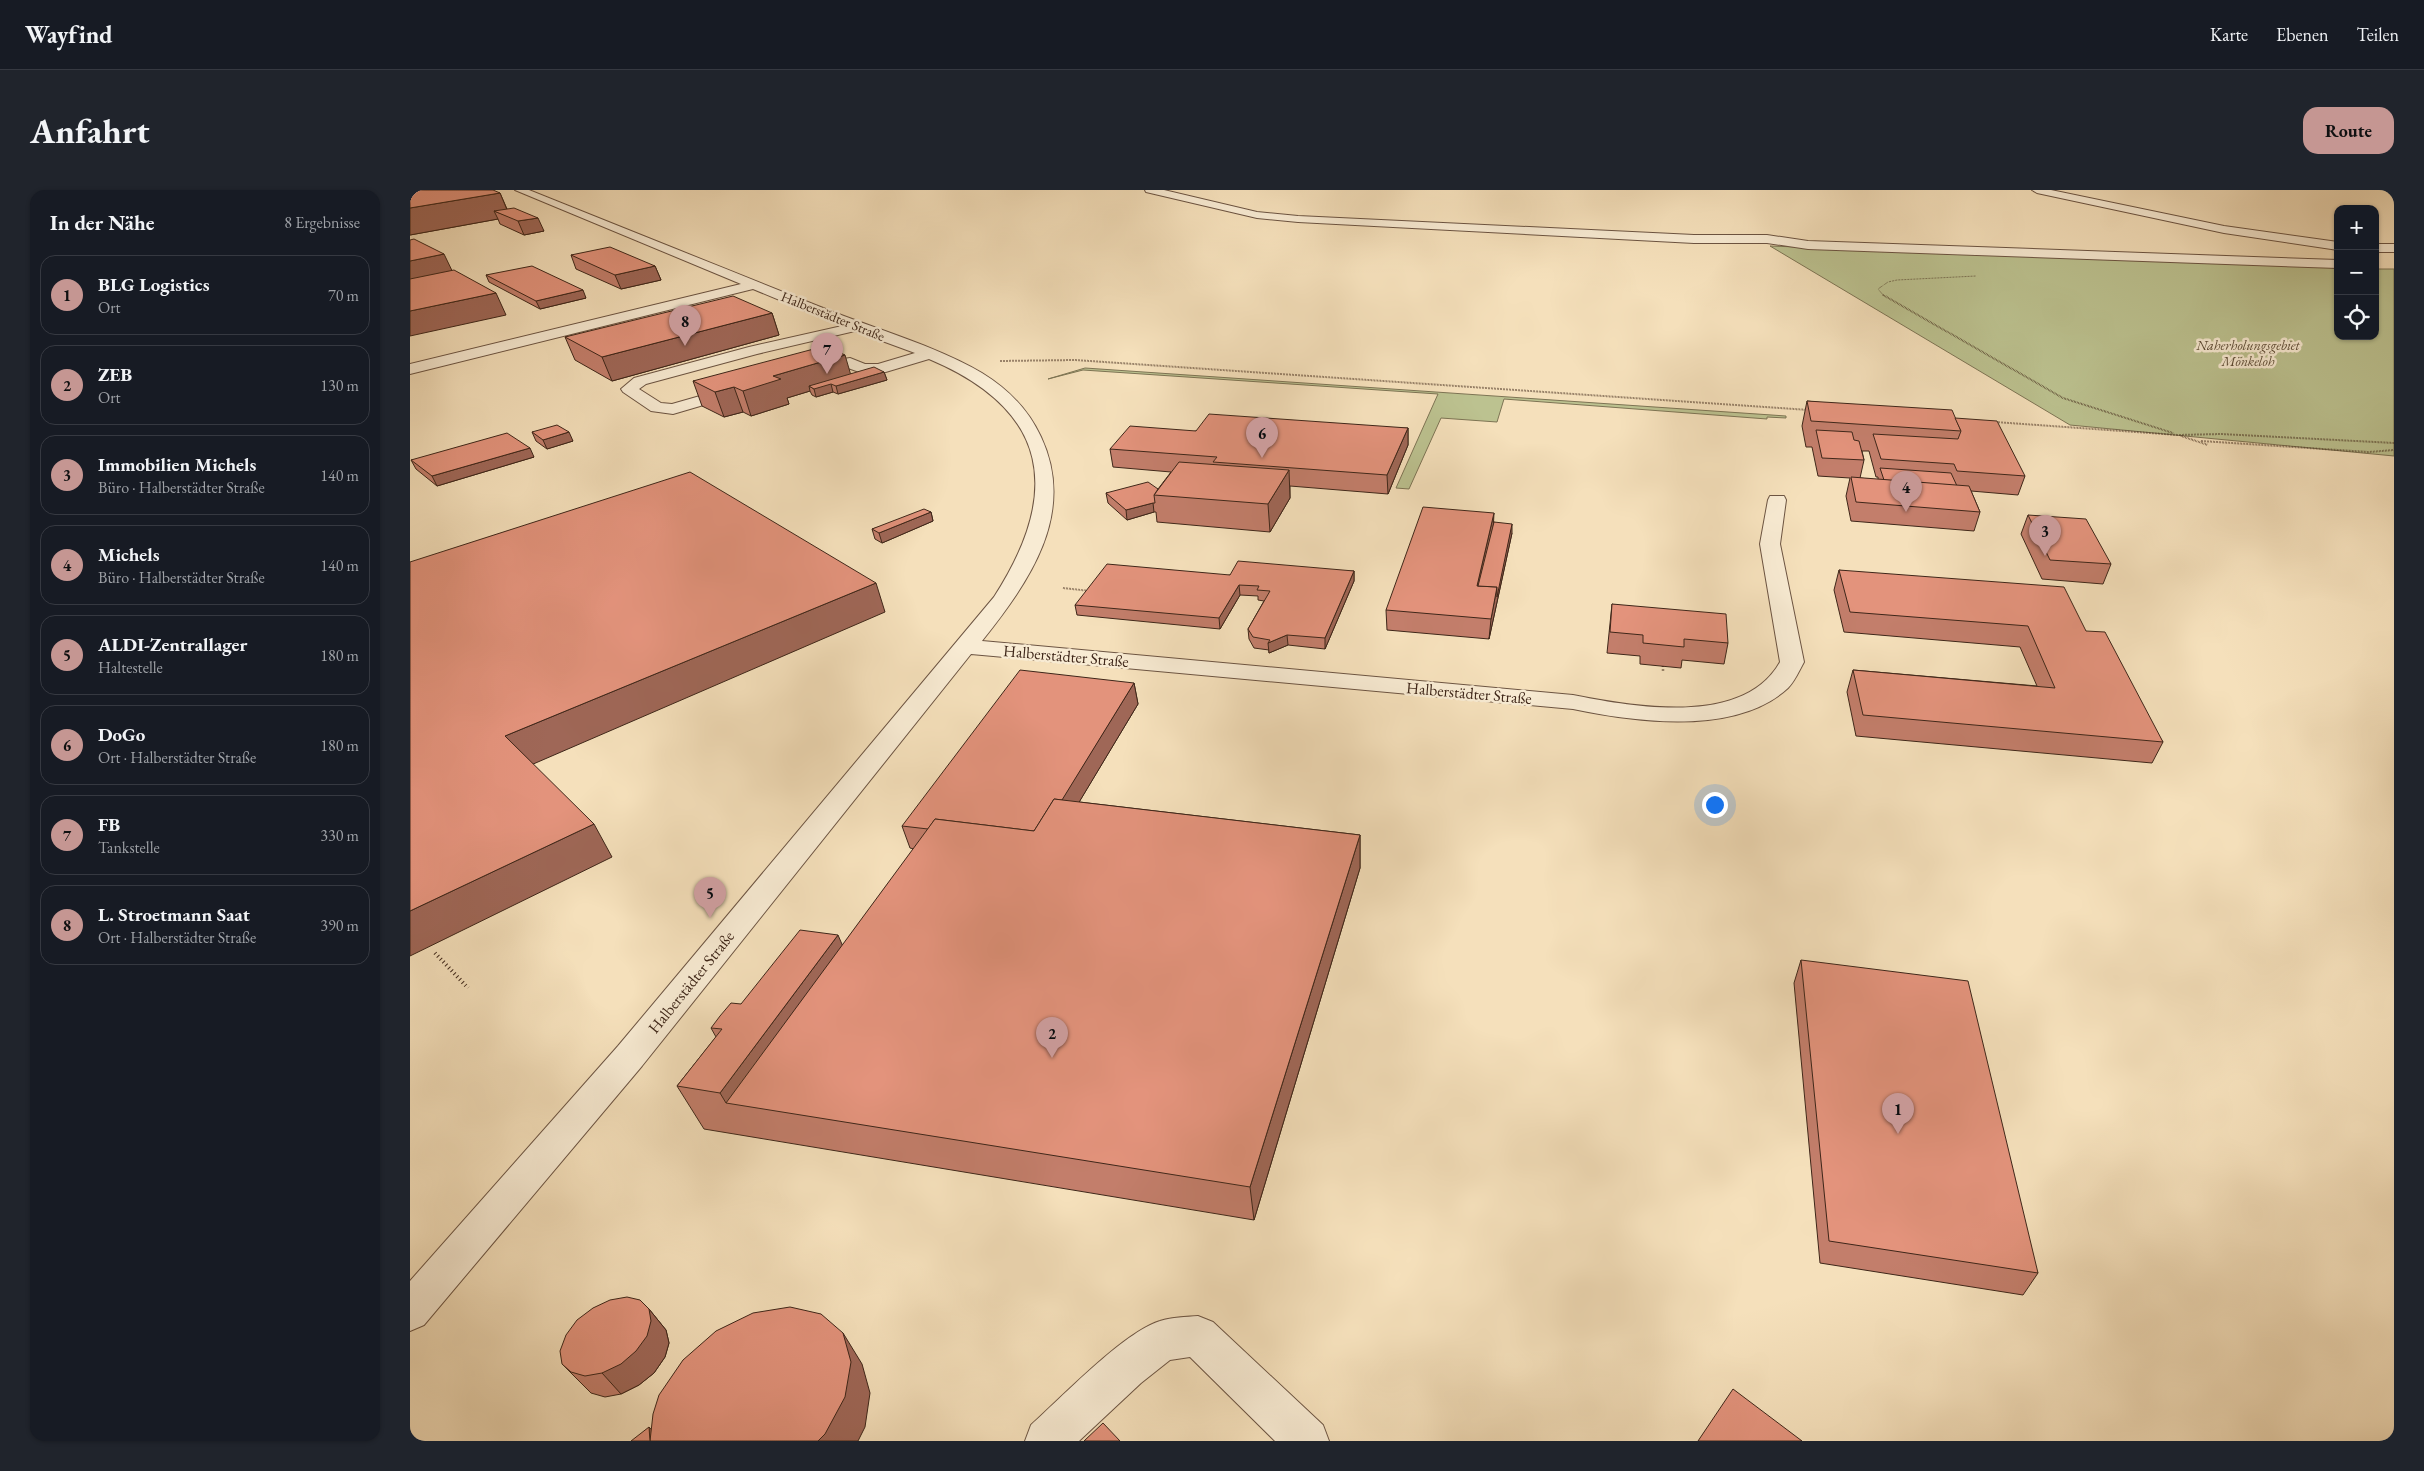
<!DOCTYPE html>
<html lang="de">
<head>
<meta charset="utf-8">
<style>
  body { margin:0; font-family:"EB Garamond",serif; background:#20242c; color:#f1f3f6 }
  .controls { position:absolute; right:15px; top:15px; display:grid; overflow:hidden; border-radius:10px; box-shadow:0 1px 4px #0004 }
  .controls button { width:45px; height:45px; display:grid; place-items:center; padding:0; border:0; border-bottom:1px solid #363941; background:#171b24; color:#f1f3f6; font:25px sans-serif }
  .you { position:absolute; left:1304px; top:614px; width:18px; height:18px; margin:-12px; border:4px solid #fff; border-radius:50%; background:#1a73e8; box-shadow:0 0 0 8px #1a73e833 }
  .badge { display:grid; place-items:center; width:32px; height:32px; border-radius:50%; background:#c59692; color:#111; font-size:16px; font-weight:700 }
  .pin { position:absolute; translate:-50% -41px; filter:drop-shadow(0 1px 2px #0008) }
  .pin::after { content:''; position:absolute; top:26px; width:18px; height:15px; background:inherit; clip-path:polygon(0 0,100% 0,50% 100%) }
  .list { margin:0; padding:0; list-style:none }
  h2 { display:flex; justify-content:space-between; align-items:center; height:65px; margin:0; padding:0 20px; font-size:21px }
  h2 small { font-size:16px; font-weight:400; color:#9ea1a6 }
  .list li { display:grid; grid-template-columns:32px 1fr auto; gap:15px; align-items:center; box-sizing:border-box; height:80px; margin:0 10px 10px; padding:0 10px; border:1px solid #363941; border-radius:15px }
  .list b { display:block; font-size:19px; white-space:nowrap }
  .list p { margin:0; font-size:16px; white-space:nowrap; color:#9ea1a6 }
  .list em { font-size:16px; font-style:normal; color:#9ea1a6 }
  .icon { flex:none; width:28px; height:28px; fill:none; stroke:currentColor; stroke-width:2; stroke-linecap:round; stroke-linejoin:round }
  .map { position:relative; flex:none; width:1984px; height:1251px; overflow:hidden; border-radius:15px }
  header { display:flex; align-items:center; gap:30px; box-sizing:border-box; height:70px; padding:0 25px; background:#171b24; border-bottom:1px solid #363941 }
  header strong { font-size:24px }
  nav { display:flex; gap:28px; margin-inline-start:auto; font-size:18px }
  .intro { display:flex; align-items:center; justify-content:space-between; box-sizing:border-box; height:120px; padding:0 30px }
  h1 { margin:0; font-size:35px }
  .button { padding:12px 22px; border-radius:15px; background:#c59692; color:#111; font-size:18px; font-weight:700 }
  main { display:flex; gap:30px; padding:0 30px }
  aside { flex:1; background:#171b24; border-radius:15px; box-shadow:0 1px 4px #0004 }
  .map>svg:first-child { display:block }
</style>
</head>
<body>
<header>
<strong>Wayfind</strong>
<nav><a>Karte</a><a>Ebenen</a><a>Teilen</a></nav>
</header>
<div class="intro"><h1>Anfahrt</h1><a class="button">Route</a></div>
<main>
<aside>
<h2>In der Nähe<small>8 Ergebnisse</small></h2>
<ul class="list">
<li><span class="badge">1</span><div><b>BLG Logistics</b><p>Ort</p></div><em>70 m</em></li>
<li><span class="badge">2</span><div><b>ZEB</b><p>Ort</p></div><em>130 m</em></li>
<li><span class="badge">3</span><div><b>Immobilien Michels</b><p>Büro · Halberstädter Straße</p></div><em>140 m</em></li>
<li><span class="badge">4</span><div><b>Michels</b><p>Büro · Halberstädter Straße</p></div><em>140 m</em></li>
<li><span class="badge">5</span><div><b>ALDI-Zentrallager</b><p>Haltestelle</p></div><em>180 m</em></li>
<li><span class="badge">6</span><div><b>DoGo</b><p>Ort · Halberstädter Straße</p></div><em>180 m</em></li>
<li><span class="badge">7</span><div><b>FB</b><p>Tankstelle</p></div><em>330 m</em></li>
<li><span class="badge">8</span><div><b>L. Stroetmann Saat</b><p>Ort · Halberstädter Straße</p></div><em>390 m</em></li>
</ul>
</aside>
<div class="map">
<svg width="1984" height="1251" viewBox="0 0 1984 1251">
  <rect width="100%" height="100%" fill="#f5e0bb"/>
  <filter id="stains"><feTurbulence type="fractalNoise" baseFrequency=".004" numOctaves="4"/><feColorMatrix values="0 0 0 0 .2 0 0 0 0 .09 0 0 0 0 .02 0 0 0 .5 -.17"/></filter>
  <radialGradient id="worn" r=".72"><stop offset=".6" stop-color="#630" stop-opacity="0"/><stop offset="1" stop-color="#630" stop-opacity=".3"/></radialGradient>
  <g fill="#bcc290" stroke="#7d7454">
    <polygon points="1360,56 1928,77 1928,146 1965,146 1965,79 1984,79 1984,266 1660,235"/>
    <polygon points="675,178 1376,226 1376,228 1357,227 1357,229 1094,209 1087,232 1031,228 999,299 986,298 1028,204 673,180 638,189"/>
  </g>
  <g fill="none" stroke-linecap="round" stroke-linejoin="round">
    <defs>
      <g id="minor">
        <path d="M105 0H119C215 39 312 77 408 116 459 137 525 155 572 183 598 199 618 219 631 247 667 324 619 392 572 451L1163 505C1223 517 1334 537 1370 472L1350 354 1358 310 1360 306H1374L1376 310 1370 354 1394 472C1389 481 1385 491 1378 498 1326 546 1225 532 1163 519L561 464 232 876 14 1135 0 1141V1091L208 856 584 407C652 302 640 220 519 169L469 184 452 183 438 178 400 184 395 182 392 179 400 174 440 168 455 174H468L505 163 445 141 347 164 236 194 229 199 251 213 262 214 325 196 331 198 333 201 331 204 263 224 241 221 213 202 211 199 224 188 339 157 432 136 343 99 0 184V174L331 94Z"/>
        <polygon points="735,0 754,0 847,22 888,26 1284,45 1357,45 1398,51 1928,70 1928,78 1398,59 1357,53 1284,53 888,32 847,28 736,2"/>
        <polygon points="1622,0 1641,0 1814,36 1928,52 1928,60 1814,43 1627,3"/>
        <rect x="1965" y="54" width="19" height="8"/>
        <path d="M788 1126 803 1132 913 1235 919 1251H865L780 1167 760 1170 731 1193 669 1251H615L621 1235C651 1208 714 1142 750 1131 762 1127 776 1127 788 1126Z"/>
      </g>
    </defs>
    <use href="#minor" stroke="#6c5442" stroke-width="2"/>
    <polyline stroke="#3e2619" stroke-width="1" stroke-dasharray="0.5 1" stroke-linecap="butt" points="1474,106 1468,99 1478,92 1487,90 1566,86"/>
    <g stroke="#3e2619" stroke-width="2" stroke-dasharray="0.5 1" stroke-linecap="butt">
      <polyline points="1473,105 1653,208 1763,243"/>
      <polyline points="590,171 665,170 1399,220"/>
      <polyline points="1585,232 1768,245 1811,244 1984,253"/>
      <polyline points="1771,246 1798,255"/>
      <polyline points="1791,251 1959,262 1984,260"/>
      <polyline points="653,398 680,401"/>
    </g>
    <polyline stroke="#3e2619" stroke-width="2.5" stroke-dasharray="1 2.5" stroke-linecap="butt" points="1253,476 1253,482"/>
    <polyline stroke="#3e2619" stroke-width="4" stroke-dasharray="1 3" stroke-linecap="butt" points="25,763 58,798"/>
    <use href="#minor" fill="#f8ebd3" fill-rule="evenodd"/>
  </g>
  <g fill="#c37e6b" stroke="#3e2619" fill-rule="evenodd">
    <polygon points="0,0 90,3 97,19 134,41 114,45 90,34 88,29 0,45"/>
    <polygon points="161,65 245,76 251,90 211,99 166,79"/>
    <polygon points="76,85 176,108 130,119 79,92"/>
    <polygon points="362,123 369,145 202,191 165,170 155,147"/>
    <polygon points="474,182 477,190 428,204 423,202 406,207 402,205 400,201 377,208 379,214 341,226 333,222 314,227 292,216 283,191 440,184"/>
    <path d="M1397 211 1545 228 1615 286 1608 305 1561 301 1570 322 1564 341 1441 331 1436 306 1440 288 1408 286 1402 257H1396L1392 236ZM1452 261H1459L1466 287H1468V290L1450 288 1454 270Z"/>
    <polygon points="998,238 998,255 978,304 880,296 880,308 860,342 747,332 746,322 744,322 717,330 698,313 696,303 748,299 761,282 703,277 700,259 786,241"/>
    <polygon points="122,242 163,251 137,259 126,251"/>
    <polygon points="124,267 27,296 6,279 1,270"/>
    <polygon points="521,322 523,331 472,353 465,349 462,339"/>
    <polygon points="1618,325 1701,374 1693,394 1632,389 1611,344"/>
    <polygon points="1084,332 1102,343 1079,449 977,440 976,420"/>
    <polygon points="1429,380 1676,441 1753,552 1742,573 1446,546 1437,502 1443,480 1627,496 1610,457 1434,442 1424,400"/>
    <polygon points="944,381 944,391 915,459 878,455 859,463 859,460 844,458 839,449 838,439 854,411 848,410 848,406 830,405 810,439 667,425 665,415 820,385"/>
    <polygon points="1202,414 1318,453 1314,474 1272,470 1271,478 1230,474 1230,466 1197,463"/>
    <polygon points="724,493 728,514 669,612 950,645 950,678 844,1030 294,939 267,896 306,847 301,838 331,814 433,755 504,659 500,658 492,636"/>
    <polygon points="1391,770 1628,1083 1613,1105 1410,1073 1384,793"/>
    <polygon points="239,1119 256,1140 259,1153 255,1167 244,1183 229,1195 211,1204 195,1207 181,1203 152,1174"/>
  </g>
  <g fill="#9f6757" stroke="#3e2619">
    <polygon points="90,3 100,27 84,21 88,29 0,45 0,18"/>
    <polygon points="128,28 134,41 114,45 108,31"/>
    <polygon points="34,64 47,91 0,101 0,71"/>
    <polygon points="245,76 251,90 211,99 205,85"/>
    <polygon points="173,100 176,108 130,119 126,111"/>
    <polygon points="86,103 96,125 0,146 0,121"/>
    <polygon points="362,123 369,145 202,191 192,167"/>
    <polygon points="435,165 442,189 421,194 423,202 406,207 404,199 399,196 400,201 377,208 379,214 341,226 333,201 363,186"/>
    <polygon points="474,182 477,190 428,204 426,196"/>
    <polygon points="324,197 333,222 314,227 305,202"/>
    <polygon points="998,238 998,255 978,304 977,285"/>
    <polygon points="159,242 163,251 137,259 133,250"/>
    <polygon points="120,258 124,267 27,296 22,286"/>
    <polygon points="879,280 880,308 860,342 858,314"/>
    <polygon points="743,313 744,322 717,330 716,320"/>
    <polygon points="521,322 523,331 472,353 469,343"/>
    <polygon points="1084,323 1083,342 1068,406 1067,396"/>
    <polygon points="1102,334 1102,343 1079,449 1081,429 1087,397"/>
    <polygon points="944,381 944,391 915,459 915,448"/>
    <polygon points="466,393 475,422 114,578 95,546"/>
    <polygon points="829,395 830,405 810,439 809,428"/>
    <polygon points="877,445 878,455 859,463 858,453"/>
    <polygon points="724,493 728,514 632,674 626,651"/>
    <polygon points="184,634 202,667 0,766 0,721"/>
    <polygon points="950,645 950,678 844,1030 840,997"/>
    <polygon points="428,745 447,789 316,913 310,903"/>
    <polygon points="239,1119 256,1140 259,1153 255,1167 244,1183 229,1195 211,1204 192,1183"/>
    <polygon points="433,1143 452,1174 460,1203 455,1237 448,1251 408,1251"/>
    <polygon points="239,1237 252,1251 240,1251"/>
  </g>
  <g fill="#e3937c" stroke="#3e2619">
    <polygon points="0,0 83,0 90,3 0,18"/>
    <polygon points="104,18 128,28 108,31 84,21"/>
    <polygon points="4,49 34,64 0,71 0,50"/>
    <polygon points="200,57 245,76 205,85 161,65"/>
    <polygon points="122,76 173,100 126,111 76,85"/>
    <polygon points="44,80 86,103 0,121 0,89"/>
    <polygon points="323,106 362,123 192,167 155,147"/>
    <polygon points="415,156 435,165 363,186 371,189 333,201 324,197 305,202 283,191"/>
    <polygon points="464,177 474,182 426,196 421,194 404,199 399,196"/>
    <polygon points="1397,211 1542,220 1551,241 1401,231"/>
    <polygon points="799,224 998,238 977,285 803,272 807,267 700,259 720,236 786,241"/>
    <polygon points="1545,228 1587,231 1615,286 1547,281 1544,274 1471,269 1463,244 1548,249 1551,241"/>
    <polygon points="147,235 159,242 133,250 122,242"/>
    <polygon points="1406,240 1442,242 1444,250 1449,251 1454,270 1412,268"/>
    <polygon points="97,243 120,258 22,286 1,270"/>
    <polygon points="769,272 879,280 858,314 744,305"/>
    <polygon points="1470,278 1541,283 1547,296 1474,290"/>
    <polygon points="280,282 466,393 95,546 184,634 0,721 0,372"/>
    <polygon points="1441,287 1559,296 1570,322 1446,312"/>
    <polygon points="738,292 748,299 744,305 745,313 743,313 716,320 696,303"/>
    <polygon points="1013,317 1084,323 1067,396 1087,397 1081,429 976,420"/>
    <polygon points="514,319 521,322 469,343 462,339"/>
    <polygon points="1618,325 1676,329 1701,374 1640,370"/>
    <polygon points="1084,332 1102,334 1087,407 1087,397 1068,396"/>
    <polygon points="828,371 944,381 915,448 877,445 858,453 860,450 843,447 838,439 860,401 847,400 849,396 829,395 809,428 665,415 697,374 820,385"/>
    <polygon points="1429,380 1654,397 1676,441 1695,442 1753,552 1453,525 1443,480 1645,498 1618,436 1440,422"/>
    <polygon points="1202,414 1316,424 1318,453 1274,449 1274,457 1233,453 1233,445 1200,442"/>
    <polygon points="610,480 724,493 652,610 644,609 624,641 525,629 518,639 492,636"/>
    <polygon points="644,609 950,645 840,997 316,913 525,629 624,641"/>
    <polygon points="390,740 428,745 310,903 267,896 312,839 301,838 310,826 321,813 331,814"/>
    <polygon points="1391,770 1558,791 1628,1083 1419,1051"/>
    <polygon points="217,1107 230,1110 239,1119 241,1131 237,1146 226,1161 211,1174 192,1183 175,1186 161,1182 152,1174 150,1161 156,1145 167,1130 183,1118 200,1110"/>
    <polygon points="380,1117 411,1124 433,1143 441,1172 435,1207 415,1244 408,1251 240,1251 243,1224 249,1205 273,1170 306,1141 343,1123"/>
    <polygon points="1323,1199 1392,1251 1288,1251"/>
    <polygon points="693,1233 710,1251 674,1251"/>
    <polygon points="239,1237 240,1251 221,1251"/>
  </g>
  <g text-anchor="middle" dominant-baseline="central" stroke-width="5" stroke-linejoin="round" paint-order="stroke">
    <g font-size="14" fill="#3e2619" stroke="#f8ebd3">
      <text transform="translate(423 126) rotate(22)">Halberstädter Straße</text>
    </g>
    <g font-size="14" font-style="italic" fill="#5e4d37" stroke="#f8ebd3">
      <text x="1838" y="155">Naherholungsgebiet<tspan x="1838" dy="16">Mönkeloh</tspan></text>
    </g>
    <g font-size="16" fill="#3e2619" stroke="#f8ebd3">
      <text transform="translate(656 466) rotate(5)">Halberstädter Straße</text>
      <text transform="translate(1059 503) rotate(5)">Halberstädter Straße</text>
      <text transform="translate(281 792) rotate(-51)">Halberstädter Straße</text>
    </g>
  </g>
  <rect width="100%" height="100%" filter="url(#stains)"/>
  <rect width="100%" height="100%" fill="url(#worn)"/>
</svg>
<div class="controls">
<button>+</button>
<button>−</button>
<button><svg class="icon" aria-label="locate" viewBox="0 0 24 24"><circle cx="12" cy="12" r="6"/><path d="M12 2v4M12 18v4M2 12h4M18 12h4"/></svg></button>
</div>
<div class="you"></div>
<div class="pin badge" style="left:1488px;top:944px">1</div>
<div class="pin badge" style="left:642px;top:868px">2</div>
<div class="pin badge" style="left:1635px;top:366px">3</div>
<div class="pin badge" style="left:1496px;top:322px">4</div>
<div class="pin badge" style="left:300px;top:728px">5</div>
<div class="pin badge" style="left:852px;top:268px">6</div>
<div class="pin badge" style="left:417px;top:184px">7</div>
<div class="pin badge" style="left:275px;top:156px">8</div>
</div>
</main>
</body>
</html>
